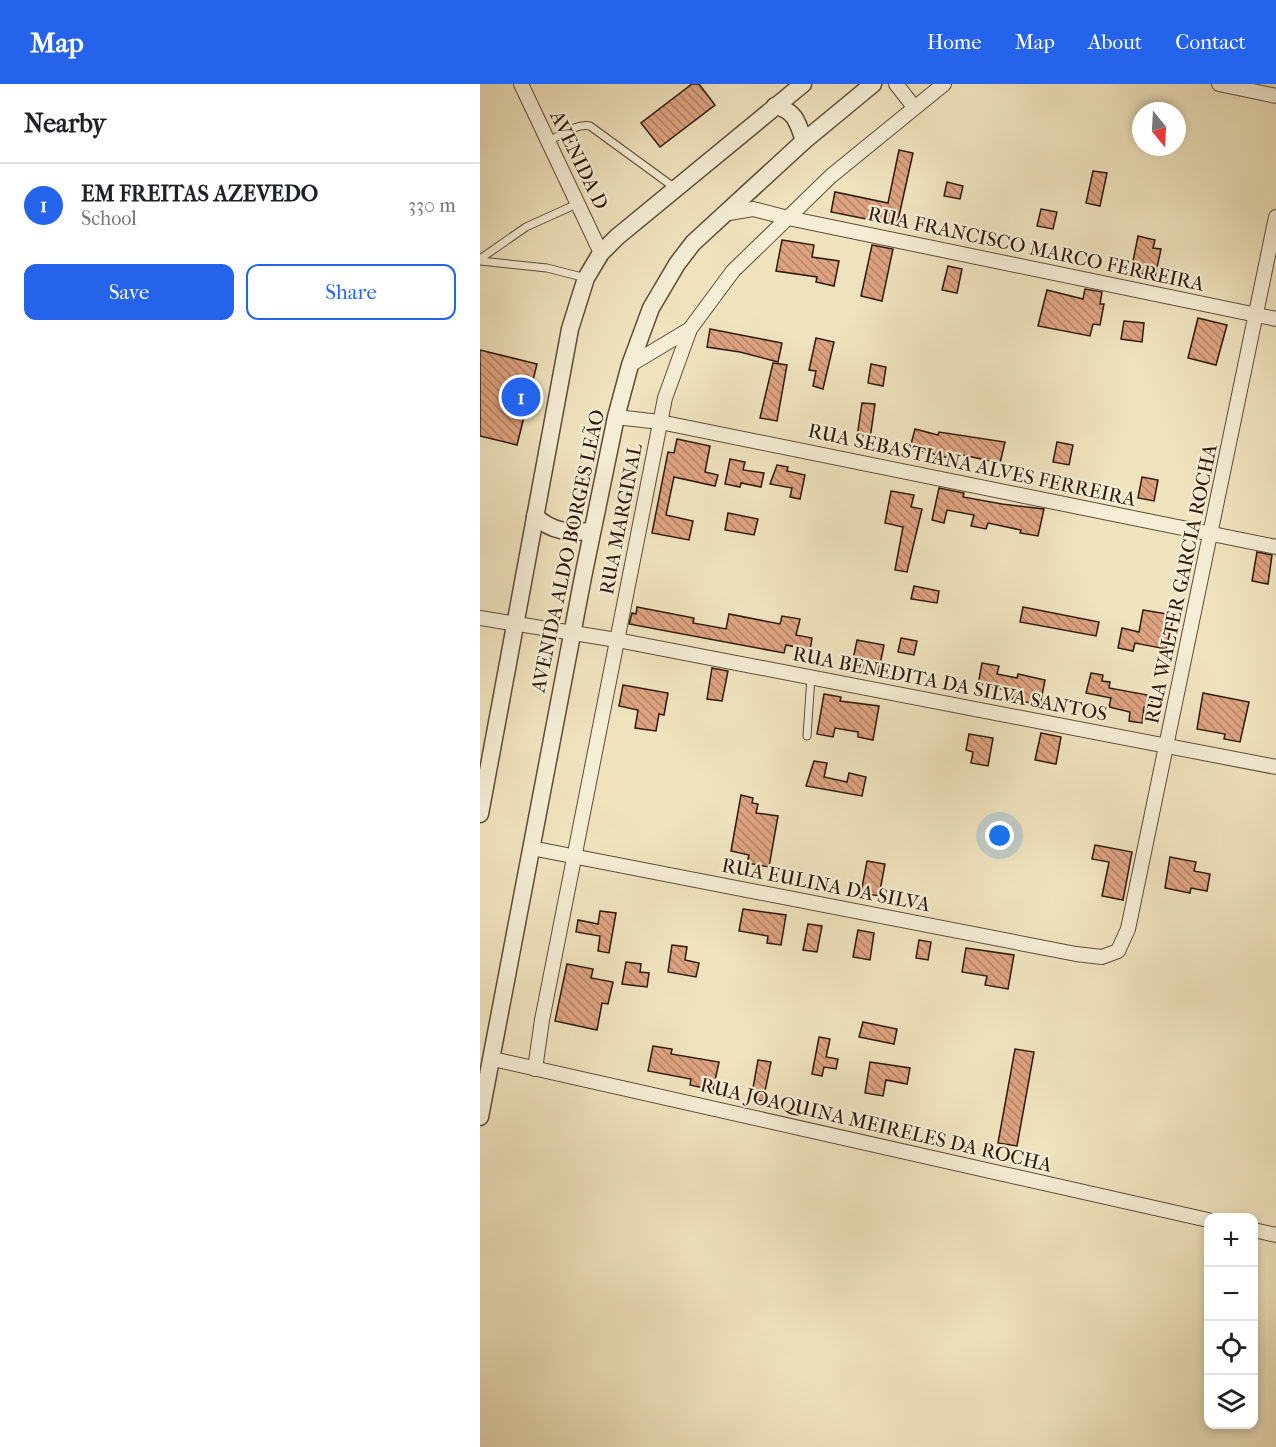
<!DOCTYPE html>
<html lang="en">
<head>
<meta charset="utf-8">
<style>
  body { margin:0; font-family:"IM FELL French Canon",serif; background:#f2f2f2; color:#202124 }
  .controls { position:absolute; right:18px; bottom:18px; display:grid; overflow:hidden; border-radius:12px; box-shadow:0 3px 9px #0003 }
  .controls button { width:54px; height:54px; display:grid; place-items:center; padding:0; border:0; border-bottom:2px solid #e0e0e0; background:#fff; color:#202124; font:30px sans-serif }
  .compass { position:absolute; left:652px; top:18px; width:54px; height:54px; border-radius:50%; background:#fff; box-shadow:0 3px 9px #0003; rotate:162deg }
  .you { position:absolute; left:520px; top:752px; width:21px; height:21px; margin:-15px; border:4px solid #fff; border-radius:50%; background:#1a73e8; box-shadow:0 0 0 9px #1a73e833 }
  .badge { display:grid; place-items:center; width:39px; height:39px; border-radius:50%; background:#2563eb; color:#fff; font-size:20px; font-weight:700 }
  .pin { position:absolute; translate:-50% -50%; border:3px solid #fff; box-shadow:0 2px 6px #0006 }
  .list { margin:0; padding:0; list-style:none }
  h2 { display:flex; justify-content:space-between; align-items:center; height:78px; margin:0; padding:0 24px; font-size:26px }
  h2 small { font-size:20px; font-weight:400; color:#757577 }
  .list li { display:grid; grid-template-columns:39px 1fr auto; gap:18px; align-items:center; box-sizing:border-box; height:84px; padding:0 24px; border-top:2px solid #e0e0e0 }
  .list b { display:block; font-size:22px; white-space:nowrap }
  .list p { margin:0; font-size:20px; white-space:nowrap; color:#757577 }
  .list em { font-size:20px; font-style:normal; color:#757577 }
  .actions { display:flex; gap:12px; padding:18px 24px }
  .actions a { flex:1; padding:14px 0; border:2px solid #2563eb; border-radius:12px; text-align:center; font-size:21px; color:#2563eb }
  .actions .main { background:#2563eb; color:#fff }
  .icon { flex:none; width:33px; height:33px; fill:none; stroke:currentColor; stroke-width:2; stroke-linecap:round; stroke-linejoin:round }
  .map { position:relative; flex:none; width:796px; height:1363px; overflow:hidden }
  header { display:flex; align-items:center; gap:36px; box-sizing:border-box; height:84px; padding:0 30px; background:#2563eb; color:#fff }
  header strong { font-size:28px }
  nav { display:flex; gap:33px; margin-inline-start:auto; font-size:21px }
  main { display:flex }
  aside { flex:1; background:#fff }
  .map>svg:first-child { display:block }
</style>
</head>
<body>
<header>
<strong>Map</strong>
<nav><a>Home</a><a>Map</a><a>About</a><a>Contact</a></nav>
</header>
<main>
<aside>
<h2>Nearby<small></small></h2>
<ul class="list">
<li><span class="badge">1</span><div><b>EM FREITAS AZEVEDO</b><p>School</p></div><em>330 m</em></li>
</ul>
<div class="actions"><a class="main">Save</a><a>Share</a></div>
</aside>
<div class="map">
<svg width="796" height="1363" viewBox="0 0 796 1363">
  <defs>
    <pattern id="building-back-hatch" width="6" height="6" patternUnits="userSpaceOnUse" patternTransform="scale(1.5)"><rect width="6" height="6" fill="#dea381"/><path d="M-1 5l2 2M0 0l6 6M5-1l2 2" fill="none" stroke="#b48468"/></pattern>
  </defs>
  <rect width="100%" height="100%" fill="#efe3be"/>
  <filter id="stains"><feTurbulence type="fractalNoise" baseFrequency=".00333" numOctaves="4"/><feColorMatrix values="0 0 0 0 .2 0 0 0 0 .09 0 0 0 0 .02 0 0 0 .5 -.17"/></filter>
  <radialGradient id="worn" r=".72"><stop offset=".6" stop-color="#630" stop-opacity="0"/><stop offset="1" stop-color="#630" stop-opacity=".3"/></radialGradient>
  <g fill="url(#building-back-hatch)" stroke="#2e190c" stroke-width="1.5">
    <polygon points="212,0 219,0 235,21 180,63 161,39"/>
    <polygon points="419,66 433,69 417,141 351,128 355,108 408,119"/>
    <polygon points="613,87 627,89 620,122 606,119"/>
    <polygon points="467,98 483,102 480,115 464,112"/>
    <polygon points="561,125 577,128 573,145 557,142"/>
    <polygon points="658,152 675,156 673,164 681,165 675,193 651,187"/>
    <polygon points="302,156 334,161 332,173 359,177 354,202 336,198 337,193 296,187"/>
    <polygon points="392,161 413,165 402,217 381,212"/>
    <polygon points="468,182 482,185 477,209 462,206"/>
    <polygon points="605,205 622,208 620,220 624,220 620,241 613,240 610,252 558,242 567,206 603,215"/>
    <polygon points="718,234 747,241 736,281 708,274"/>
    <polygon points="644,237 664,239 662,258 641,255"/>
    <polygon points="230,245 302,259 298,278 260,268 227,263"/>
    <polygon points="336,254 354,258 343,305 333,302 336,287 329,286"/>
    <polygon points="0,266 57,280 37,361 0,352"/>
    <polygon points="293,279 307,281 297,337 280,334"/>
    <polygon points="391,280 406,283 403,302 388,299"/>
    <polygon points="382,319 395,320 390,355 377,353"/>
    <polygon points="435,345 458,351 459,348 525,358 520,379 478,370 477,376 430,364"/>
    <polygon points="197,355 230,362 225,388 238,391 235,402 194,393 186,431 213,437 209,456 172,449 188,368 194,369"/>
    <polygon points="577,358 593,361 589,381 573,378"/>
    <polygon points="250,375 265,378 263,386 284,389 281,403 261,399 260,403 245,400"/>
    <polygon points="297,381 308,383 307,387 325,391 320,415 310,413 312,404 290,400"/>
    <polygon points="662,393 678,396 674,417 658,414"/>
    <polygon points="459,404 484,409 483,413 522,420 564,425 558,452 540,449 541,446 508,439 506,445 491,442 494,431 467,426 464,439 452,436"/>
    <polygon points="411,407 434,411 431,423 442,425 427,488 415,486 423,443 405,439"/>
    <polygon points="248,429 278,435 274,451 245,446"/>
    <polygon points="777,468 792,471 788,500 772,497"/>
    <polygon points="434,502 459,507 457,519 431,515"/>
    <polygon points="157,523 214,534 213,539 246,545 249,530 300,540 302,532 320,535 316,551 332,554 330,566 306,561 304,569 149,540 152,529 156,530"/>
    <polygon points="543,523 619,538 616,552 540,538"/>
    <polygon points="663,526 694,531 686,565 655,559 653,567 638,564 642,544 659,548"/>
    <polygon points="421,554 437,557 434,571 418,568"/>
    <polygon points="377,556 404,561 398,590 371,585"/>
    <polygon points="502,579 519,582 517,590 537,594 538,590 565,596 560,621 532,615 534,607 498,601"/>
    <polygon points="232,584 248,587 242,617 227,615"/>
    <polygon points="611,589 623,591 622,597 630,598 629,604 673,612 671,624 664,623 662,639 649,637 650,628 629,623 631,614 606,609"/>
    <polygon points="143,601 188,609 184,631 179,630 176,647 155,644 158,626 139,622"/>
    <polygon points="723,609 769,618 760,658 744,655 745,650 717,645"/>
    <polygon points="344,610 361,613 360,617 399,622 393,656 378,653 378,648 355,644 353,653 337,650"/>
    <polygon points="561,649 581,653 576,680 555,676"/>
    <polygon points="489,650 513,654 508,682 491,679 493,668 486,666"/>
    <polygon points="334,677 347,679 344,693 367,698 369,689 386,693 382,712 326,702"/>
    <polygon points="261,711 273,714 272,719 278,720 276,729 298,732 289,783 267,779 269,771 251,767"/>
    <polygon points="615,761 652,768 643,816 622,812 629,778 612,775"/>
    <polygon points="690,773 716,778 714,787 730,790 727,807 711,804 710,809 685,804"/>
    <polygon points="387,777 405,780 399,812 381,809"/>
    <polygon points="263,825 306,831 301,861 287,859 288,852 259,847"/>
    <polygon points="120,827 136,829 129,869 118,867 120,852 96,848 98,836 118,840"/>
    <polygon points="328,840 342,842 337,868 323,866"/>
    <polygon points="378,846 394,849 390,876 373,873"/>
    <polygon points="439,856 451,858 448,876 436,874"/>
    <polygon points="192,861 207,863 205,876 219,879 216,893 188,888"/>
    <polygon points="486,864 534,871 528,905 505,901 507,892 482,888"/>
    <polygon points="146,878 161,880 160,888 169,889 167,903 142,900"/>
    <polygon points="87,880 113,885 111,894 133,898 128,920 122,919 117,946 75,937"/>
    <polygon points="383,938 417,945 414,960 379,953"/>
    <polygon points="339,953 350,955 346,973 358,975 356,985 344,983 342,992 332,990"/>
    <polygon points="173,962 192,965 191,970 239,978 233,1006 210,1001 211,995 168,987"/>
    <polygon points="535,965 554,968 537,1062 518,1059"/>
    <polygon points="278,976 291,978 283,1017 271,1015"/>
    <polygon points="390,978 430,984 427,1000 406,996 403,1012 385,1009"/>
  </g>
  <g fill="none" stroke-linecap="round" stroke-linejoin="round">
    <defs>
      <g id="service">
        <path d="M69 57C81 51 97 39 110 42L195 104"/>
        <polyline points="0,175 46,143 99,119"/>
        <polyline points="0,177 67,184 106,194"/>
        <polyline points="327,652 331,593"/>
      </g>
      <g id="minor">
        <polyline points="41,0 121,169"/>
        <polyline points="416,0 434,23"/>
        <polyline points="739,0 796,12"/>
        <polyline points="243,130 273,125 308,134 796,235"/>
        <polyline points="150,281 210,245"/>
        <polyline points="136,333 180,338 796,463"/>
        <polyline points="0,534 137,556 796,683"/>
        <polyline points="51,764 596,870 622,873 638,867 648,845 796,133"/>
        <polyline points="13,975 728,1136"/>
        <polyline points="55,985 62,936 185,314 210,245 253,187 351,92 464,0"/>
        <polyline points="774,1146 796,1151"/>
      </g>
      <g id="tertiary">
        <path d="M295 22C315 26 318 39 324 57"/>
        <path d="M55 432C72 448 89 449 112 447"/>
        <polyline points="0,730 90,245 106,194 121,169 137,153 323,0"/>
        <polyline points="0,1033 103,493 136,333 150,281 171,224 197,180 213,159 324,57 393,0"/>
      </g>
    </defs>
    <use href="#service" stroke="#5e4c38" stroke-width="9"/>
    <use href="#minor" stroke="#5e4c38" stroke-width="16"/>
    <use href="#tertiary" stroke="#5e4c38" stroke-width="19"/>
    <use href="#service" stroke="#f5edd5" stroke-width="7"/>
    <use href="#minor" stroke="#f5edd5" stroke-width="14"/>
    <use href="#tertiary" stroke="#f5edd5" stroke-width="16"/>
  </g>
  <g text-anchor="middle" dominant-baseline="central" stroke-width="4.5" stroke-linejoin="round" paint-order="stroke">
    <g font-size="20" fill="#2e190c" stroke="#f5edd5">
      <text transform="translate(99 76) rotate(64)">AVENIDA D</text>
      <text transform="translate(556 165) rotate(12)">RUA FRANCISCO MARCO FERREIRA</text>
      <text transform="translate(492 381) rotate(12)">RUA SEBASTIANA ALVES FERREIRA</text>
      <text transform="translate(141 435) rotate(-79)">RUA MARGINAL</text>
      <text transform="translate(88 467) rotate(-78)">AVENIDA ALDO BORGES LEÃO</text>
      <text transform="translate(701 500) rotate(-78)">RUA WALTER GARCIA ROCHA</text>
      <text transform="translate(470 600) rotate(11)">RUA BENEDITA DA SILVA SANTOS</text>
      <text transform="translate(346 801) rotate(11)">RUA EULINA DA SILVA</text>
      <text transform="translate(396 1041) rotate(13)">RUA JOAQUINA MEIRELES DA ROCHA</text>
    </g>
  </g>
  <rect width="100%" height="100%" filter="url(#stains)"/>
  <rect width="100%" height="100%" fill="url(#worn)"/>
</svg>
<div class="controls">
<button>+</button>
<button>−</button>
<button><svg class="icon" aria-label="locate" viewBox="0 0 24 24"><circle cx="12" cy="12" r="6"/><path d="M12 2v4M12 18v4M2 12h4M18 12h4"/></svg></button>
<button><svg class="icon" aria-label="layers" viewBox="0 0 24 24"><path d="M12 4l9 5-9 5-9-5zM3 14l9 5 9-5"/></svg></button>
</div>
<svg class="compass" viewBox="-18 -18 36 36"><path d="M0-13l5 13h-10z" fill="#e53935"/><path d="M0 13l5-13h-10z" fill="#757577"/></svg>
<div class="you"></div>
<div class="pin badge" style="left:41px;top:313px">1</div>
</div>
</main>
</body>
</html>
